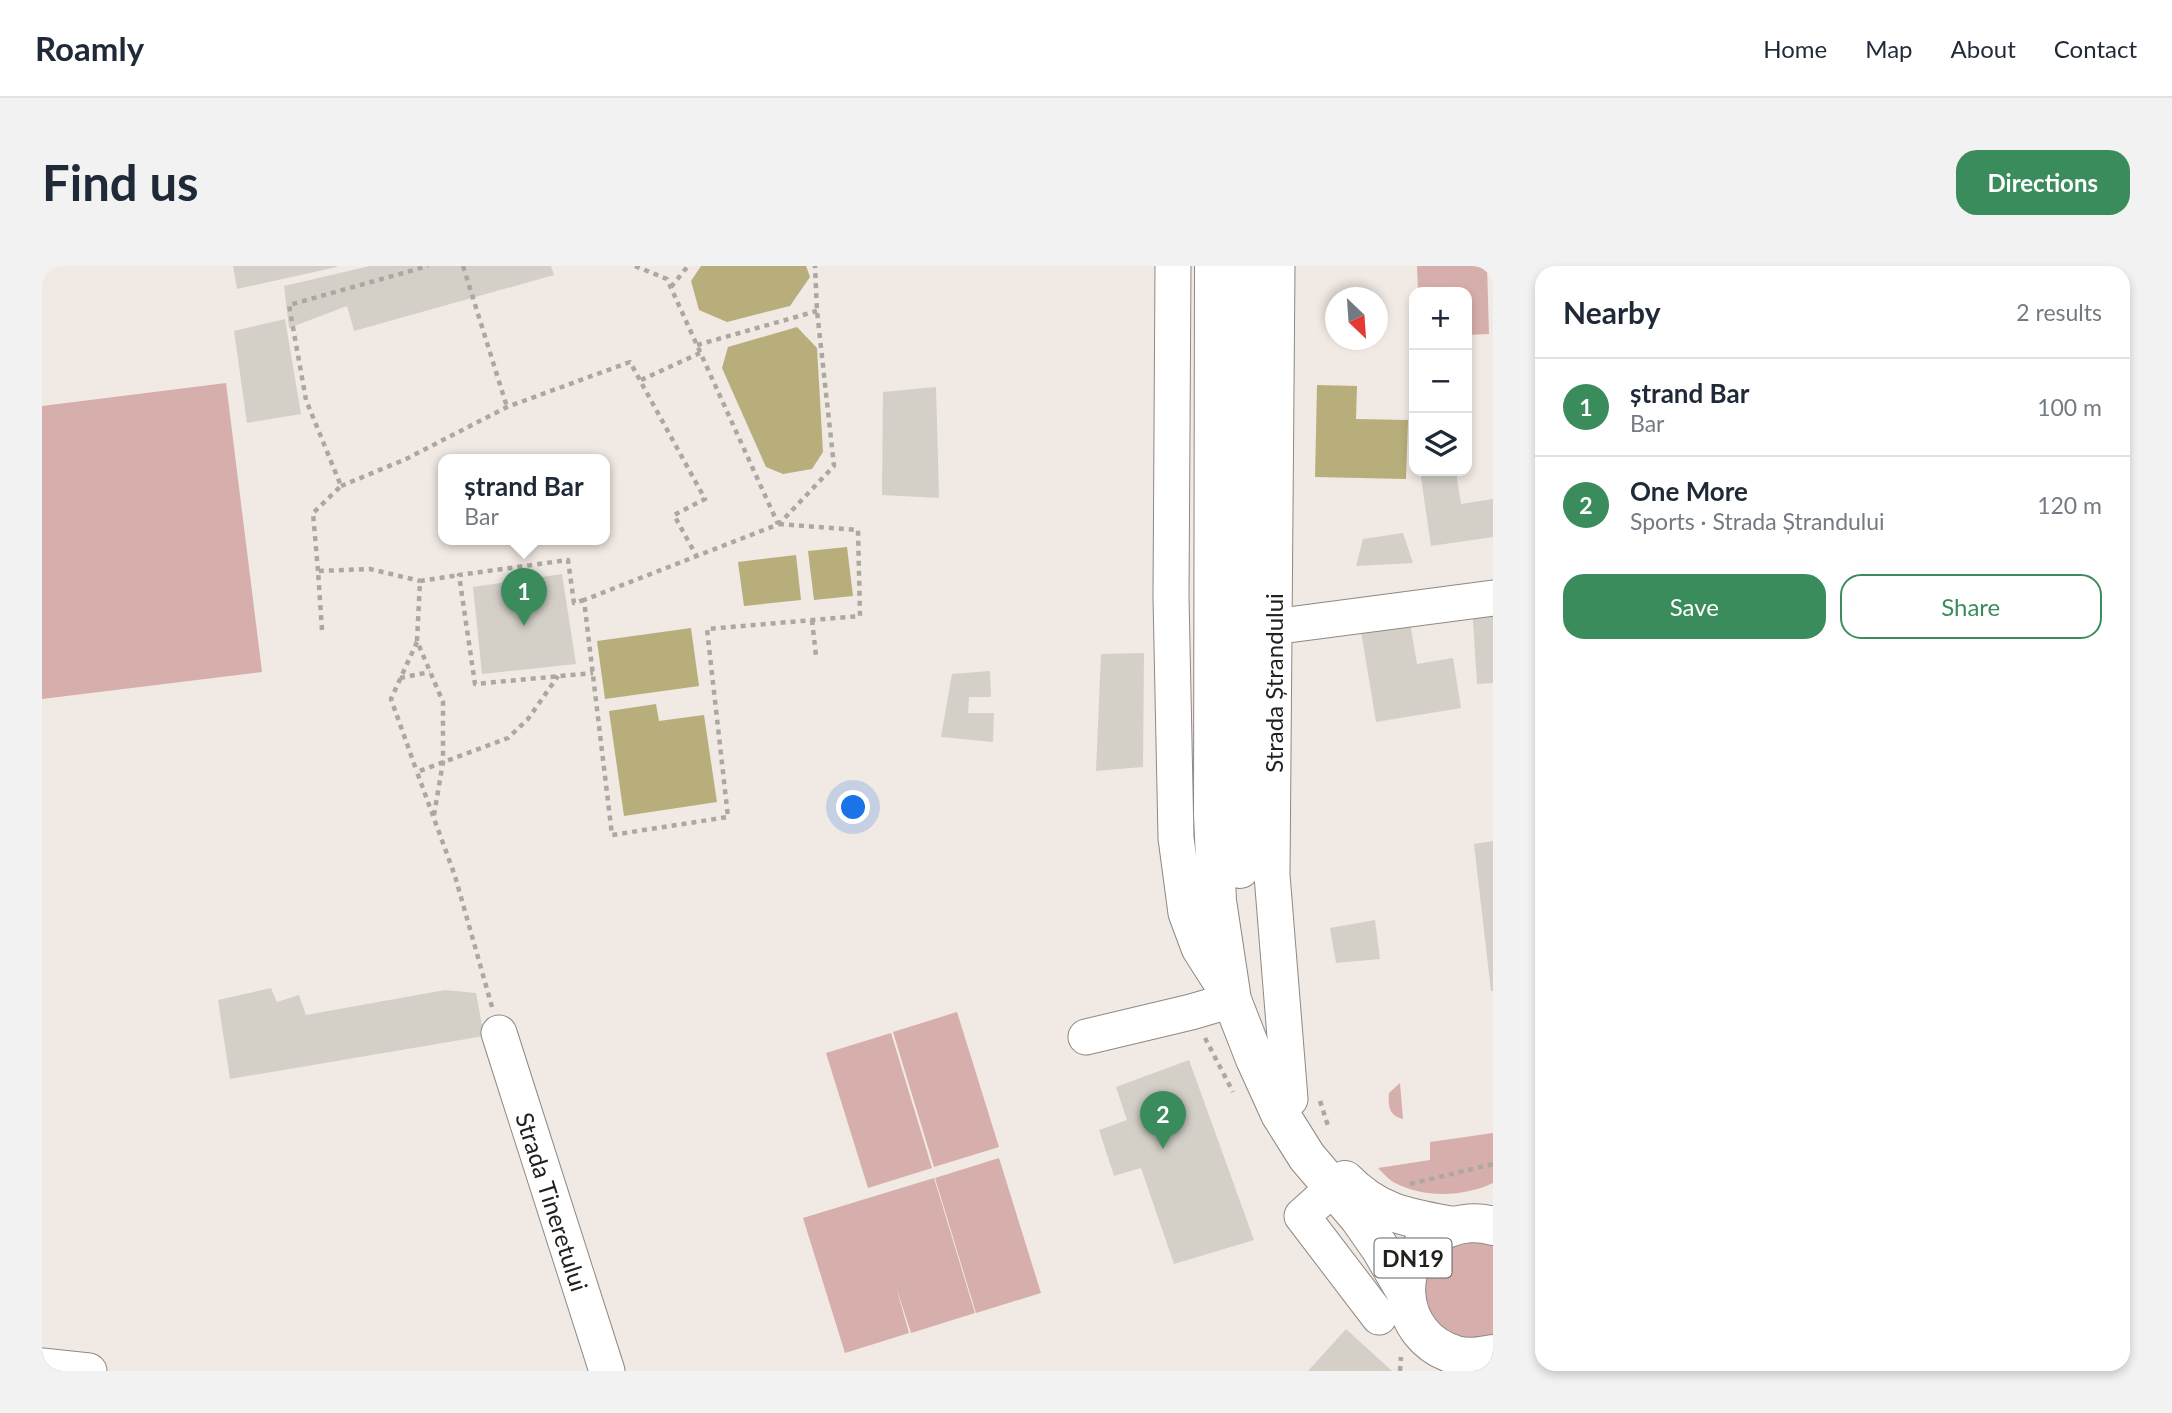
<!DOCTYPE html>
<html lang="en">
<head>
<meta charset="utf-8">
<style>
  body { margin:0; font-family:Lato,sans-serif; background:#f2f2f3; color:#1f2937 }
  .controls { position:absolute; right:21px; top:21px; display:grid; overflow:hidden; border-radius:14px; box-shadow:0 4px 10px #0003 }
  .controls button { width:63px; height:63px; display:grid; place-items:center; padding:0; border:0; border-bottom:2px solid #e0e1e3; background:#fff; color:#1f2937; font:35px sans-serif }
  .compass { position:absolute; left:1283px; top:21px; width:63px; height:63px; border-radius:50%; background:#fff; box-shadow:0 4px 10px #0003; rotate:155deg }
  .you { position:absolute; left:812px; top:542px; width:24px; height:24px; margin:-18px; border:5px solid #fff; border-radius:50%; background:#1a73e8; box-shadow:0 0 0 10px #1a73e833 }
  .badge { display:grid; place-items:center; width:46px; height:46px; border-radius:50%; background:#3b8c5d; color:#fff; font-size:23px; font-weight:700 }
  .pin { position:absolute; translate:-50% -58px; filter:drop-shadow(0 2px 4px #0008) }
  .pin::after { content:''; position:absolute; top:37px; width:24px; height:21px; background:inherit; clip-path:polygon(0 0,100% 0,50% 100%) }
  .popup { position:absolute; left:396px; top:188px; width:172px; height:91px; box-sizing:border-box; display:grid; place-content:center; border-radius:14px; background:#fff; filter:drop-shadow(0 2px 5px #0005); font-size:23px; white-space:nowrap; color:#747a83 }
  .popup b { font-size:26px; color:#1f2937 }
  .popup::after { content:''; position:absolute; left:50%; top:100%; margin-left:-14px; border:14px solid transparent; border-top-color:#fff }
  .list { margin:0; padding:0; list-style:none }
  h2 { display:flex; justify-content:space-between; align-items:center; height:91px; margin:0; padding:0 28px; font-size:30px }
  h2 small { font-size:23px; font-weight:400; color:#747a83 }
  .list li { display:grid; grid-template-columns:46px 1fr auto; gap:21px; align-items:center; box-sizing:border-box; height:98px; padding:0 28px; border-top:2px solid #e0e1e3 }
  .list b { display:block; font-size:26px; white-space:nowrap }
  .list p { margin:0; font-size:23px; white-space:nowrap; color:#747a83 }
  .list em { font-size:23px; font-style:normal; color:#747a83 }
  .actions { display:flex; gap:14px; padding:21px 28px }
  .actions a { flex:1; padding:16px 0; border:2px solid #3b8c5d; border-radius:21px; text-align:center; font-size:24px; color:#3b8c5d }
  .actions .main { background:#3b8c5d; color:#fff }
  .icon { flex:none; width:38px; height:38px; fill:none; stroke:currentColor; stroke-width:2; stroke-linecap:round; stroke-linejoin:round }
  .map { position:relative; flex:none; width:1451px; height:1105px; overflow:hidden; border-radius:21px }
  header { display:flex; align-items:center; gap:42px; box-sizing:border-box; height:98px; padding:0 35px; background:#fff; border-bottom:2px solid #e0e1e3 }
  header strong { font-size:33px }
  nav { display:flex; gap:38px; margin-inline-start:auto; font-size:24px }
  .intro { display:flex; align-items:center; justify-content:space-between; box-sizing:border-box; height:168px; padding:0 42px }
  h1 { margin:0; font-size:49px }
  .button { padding:18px 32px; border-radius:21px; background:#3b8c5d; color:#fff; font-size:24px; font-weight:700 }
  main { display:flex; gap:42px; padding:0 42px }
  aside { flex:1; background:#fff; border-radius:21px; box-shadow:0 4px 10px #0003 }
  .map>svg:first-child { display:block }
</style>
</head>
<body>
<header>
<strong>Roamly</strong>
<nav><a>Home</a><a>Map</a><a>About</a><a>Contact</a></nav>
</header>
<div class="intro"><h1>Find us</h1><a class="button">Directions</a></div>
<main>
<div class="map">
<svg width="1451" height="1105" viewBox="0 0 1451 1105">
  <rect width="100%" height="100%" fill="#f1e9e3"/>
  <g fill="#d6aeab">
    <polygon points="1375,0 1445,0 1447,68 1425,69 1425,26 1376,26"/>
    <polygon points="184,117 220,406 0,433 0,140"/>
    <polygon points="915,746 957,881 892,901 851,766"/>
    <polygon points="849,767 890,902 826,922 784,787"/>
    <path d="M1358 817 1361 853C1347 850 1346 840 1347 827Z"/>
    <path d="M1451 867V917C1422 931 1382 932 1353 917 1347 914 1341 907 1336 902L1388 894V876Z"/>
    <polygon points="957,892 999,1027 934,1047 893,912"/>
    <polygon points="892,912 933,1047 869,1067 854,1021 867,1067 803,1087 761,952"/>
    <polygon points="1451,975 1451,1077 1432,1082 1384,1060 1376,1008 1399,979"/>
  </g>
  <g fill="#b8ae7b">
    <polygon points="659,0 764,0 768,11 748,40 685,56 657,44 649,15"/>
    <polygon points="755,61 775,82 781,186 770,203 741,208 724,201 680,102 686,81"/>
    <polygon points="1275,119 1315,120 1314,153 1366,154 1364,213 1273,211"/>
    <polygon points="805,281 811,330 772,334 766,285"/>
    <polygon points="754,289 759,334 702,340 696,296"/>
    <polygon points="649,362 657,420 563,433 555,375"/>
    <polygon points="614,438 617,455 662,449 675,536 582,550 567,445"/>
  </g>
  <g fill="#d4d0c8">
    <polygon points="191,0 295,0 295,1 195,23"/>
    <polygon points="328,0 509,0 512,9 312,65 305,40 247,62 242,20"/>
    <polygon points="243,53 259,148 205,157 192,65"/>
    <polygon points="894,121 897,232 840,229 841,126"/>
    <polygon points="1378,205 1414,205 1419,238 1451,233 1451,271 1389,280"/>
    <polygon points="1361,267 1371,297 1314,300 1321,273"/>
    <polygon points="520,308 534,398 440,408 431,321"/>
    <polygon points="1451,338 1451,417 1435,418 1430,340"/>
    <polygon points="1366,345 1375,398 1411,392 1419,442 1334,456 1317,353"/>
    <polygon points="1102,387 1101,501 1054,505 1059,388"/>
    <polygon points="948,405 949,431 927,431 926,447 952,447 951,476 899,471 910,408"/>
    <polygon points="1451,575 1451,725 1449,725 1432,578"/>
    <polygon points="1333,654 1338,693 1294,697 1288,662"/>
    <polygon points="229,722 235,736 257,729 264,749 403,724 434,727 442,770 188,813 176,734"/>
    <polygon points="1147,794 1212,974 1132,998 1099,902 1072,910 1057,864 1085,854 1074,821"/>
    <polygon points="1304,1063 1350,1105 1266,1105"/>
  </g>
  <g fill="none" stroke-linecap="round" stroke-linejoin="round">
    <defs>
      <g id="minor">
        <polyline points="1235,0 1230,609 1248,833"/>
        <polyline points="1231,361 1451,332"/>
        <path id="s1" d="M457 767 565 1105"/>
        <polyline points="1044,771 1149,746 1190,734 1157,682 1144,647 1134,572 1129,331 1131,0"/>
        <polyline points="1290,923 1260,950 1337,1051"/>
        <polyline points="0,1100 47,1105"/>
      </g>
      <g id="major">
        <polyline points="1172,0 1171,549 1175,635 1190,734 1213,793 1238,848 1265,891 1317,952 1338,982 1363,1025"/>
        <polyline points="1198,603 1202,0"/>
        <path d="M1303 914C1336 948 1367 952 1411 960"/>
        <path d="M1451 960C1436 955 1418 957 1404 963 1346 989 1353 1072 1414 1089 1426 1093 1439 1090 1451 1088"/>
      </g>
    </defs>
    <use href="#minor" stroke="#8f8883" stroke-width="37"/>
    <use href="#major" stroke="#8f8883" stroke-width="40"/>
    <g stroke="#ada7a2" stroke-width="4.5" stroke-dasharray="5 5" stroke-linecap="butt">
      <polyline points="421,0 465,141"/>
      <polyline points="593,0 625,13 736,258"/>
      <polyline points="629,21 646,0"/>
      <polyline points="655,79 775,45"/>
      <polyline points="599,114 658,87"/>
      <polyline points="299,220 364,193 465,141 588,96 663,233 632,249 655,291"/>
      <polyline points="737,258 816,264 818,350 665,363 686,551 570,569 542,334 737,258 792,200 775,45 773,0"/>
      <polyline points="276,305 271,247 299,220 264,134 247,39 386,0"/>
      <polyline points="542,334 532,337 526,294 417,309 433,418 551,407"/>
      <polyline points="770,354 774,390"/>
      <polyline points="280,364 276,305 328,303 378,315"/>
      <polyline points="375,376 349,433 375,506"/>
      <polyline points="358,412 388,406"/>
      <polyline points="392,549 401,496 401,436 375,375 378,315 417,309"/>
      <polyline points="450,741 413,610 375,506 466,472 486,453 516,410"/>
      <polyline points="1163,772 1191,826"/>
      <polyline points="1278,835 1287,863"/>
      <polyline points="1368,918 1451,898"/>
      <polyline points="1358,1105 1359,1091"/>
    </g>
    <use href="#minor" stroke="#fff" stroke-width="35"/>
    <use href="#major" stroke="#fff" stroke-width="38"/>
  </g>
  <g text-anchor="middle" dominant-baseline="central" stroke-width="5" stroke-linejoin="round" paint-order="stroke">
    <rect fill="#fff" stroke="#656362" stroke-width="2" x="1332.5" y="972.5" width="77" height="39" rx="5"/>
    <g font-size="23" font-weight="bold" fill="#23201e">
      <text x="1371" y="992">DN19</text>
    </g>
    <g font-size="24" fill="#23201e" stroke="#fff">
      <text transform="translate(1231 417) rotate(-90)">Strada Ștrandului</text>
      <text stroke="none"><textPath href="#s1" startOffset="177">Strada Tineretului</textPath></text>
    </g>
  </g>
</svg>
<div class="controls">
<button>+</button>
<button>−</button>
<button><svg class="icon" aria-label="layers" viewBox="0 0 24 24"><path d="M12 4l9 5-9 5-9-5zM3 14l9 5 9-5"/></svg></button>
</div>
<svg class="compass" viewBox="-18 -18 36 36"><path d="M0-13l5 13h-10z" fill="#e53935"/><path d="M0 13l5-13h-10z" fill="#747a83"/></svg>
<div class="you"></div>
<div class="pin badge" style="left:482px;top:360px">1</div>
<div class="popup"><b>ștrand Bar</b>Bar</div>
<div class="pin badge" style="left:1121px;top:883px">2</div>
</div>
<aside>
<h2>Nearby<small>2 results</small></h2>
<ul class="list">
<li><span class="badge">1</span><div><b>ștrand Bar</b><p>Bar</p></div><em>100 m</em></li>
<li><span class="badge">2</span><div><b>One More</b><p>Sports · Strada Ștrandului</p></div><em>120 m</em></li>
</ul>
<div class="actions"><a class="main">Save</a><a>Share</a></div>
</aside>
</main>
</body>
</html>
